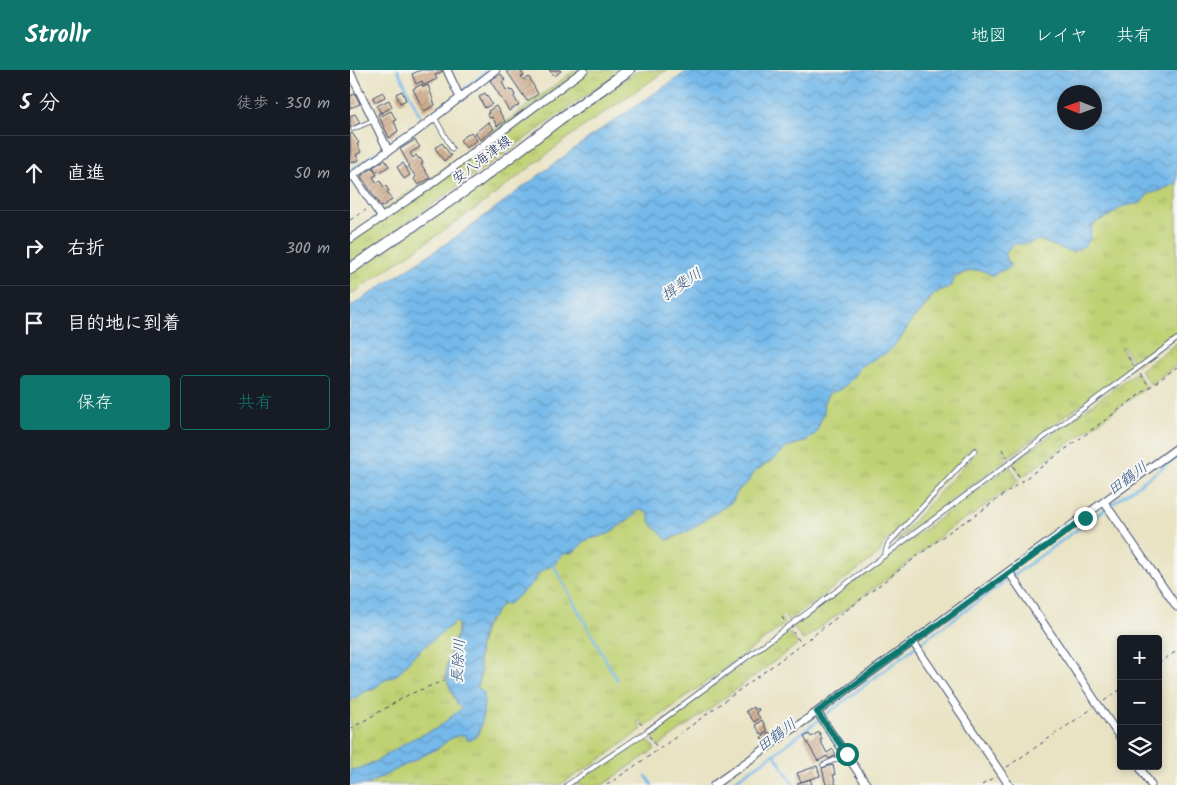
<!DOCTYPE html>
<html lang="ja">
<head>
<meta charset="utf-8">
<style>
  body { margin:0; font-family:Kalam,"Klee One",sans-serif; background:#20242c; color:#f1f3f6 }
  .controls { position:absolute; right:15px; bottom:15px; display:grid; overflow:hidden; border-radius:5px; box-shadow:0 2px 8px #0003 }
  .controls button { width:45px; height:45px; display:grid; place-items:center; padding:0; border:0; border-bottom:1px solid #363941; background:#171b24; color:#f1f3f6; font:25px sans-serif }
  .compass { position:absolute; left:707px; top:15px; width:45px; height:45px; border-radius:50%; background:#171b24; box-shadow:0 2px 8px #0003; rotate:271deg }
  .stop { position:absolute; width:15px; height:15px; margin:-11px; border:4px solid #0f766e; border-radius:50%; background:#fff }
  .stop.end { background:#0f766e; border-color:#fff; box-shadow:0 1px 5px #0008 }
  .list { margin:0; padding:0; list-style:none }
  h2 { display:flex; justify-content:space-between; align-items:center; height:65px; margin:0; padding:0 20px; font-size:21px }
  h2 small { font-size:16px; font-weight:400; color:#9ea1a6 }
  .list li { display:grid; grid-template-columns:32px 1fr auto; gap:15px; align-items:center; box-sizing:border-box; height:75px; padding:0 20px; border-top:1px solid #363941 }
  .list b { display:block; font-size:19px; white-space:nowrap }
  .list em { font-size:16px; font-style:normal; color:#9ea1a6 }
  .actions { display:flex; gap:10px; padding:15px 20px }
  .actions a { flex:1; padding:11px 0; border:1px solid #0f766e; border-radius:5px; text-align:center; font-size:18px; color:#0f766e }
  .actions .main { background:#0f766e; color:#fff }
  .icon { flex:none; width:28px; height:28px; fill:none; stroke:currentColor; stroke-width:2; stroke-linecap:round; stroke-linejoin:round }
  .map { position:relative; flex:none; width:827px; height:715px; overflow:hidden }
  header { display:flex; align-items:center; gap:30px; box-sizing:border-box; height:70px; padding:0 25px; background:#0f766e; color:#fff }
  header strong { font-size:24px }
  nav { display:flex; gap:28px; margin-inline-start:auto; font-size:18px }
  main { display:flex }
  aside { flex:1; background:#171b24 }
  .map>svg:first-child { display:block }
</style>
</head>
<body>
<header>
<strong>Strollr</strong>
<nav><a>地図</a><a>レイヤ</a><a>共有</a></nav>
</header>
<main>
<aside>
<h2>5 分<small>徒歩 · 350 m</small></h2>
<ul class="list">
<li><svg class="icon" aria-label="ahead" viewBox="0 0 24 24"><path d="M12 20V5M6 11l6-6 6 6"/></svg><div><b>直進</b></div><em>50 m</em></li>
<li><svg class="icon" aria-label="right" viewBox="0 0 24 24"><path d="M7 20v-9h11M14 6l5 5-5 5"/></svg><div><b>右折</b></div><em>300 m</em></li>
<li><svg class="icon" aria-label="arrive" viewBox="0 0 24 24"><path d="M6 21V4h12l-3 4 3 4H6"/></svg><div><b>目的地に到着</b></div></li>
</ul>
<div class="actions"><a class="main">保存</a><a>共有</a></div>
</aside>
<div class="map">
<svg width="827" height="715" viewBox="0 0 827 715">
  <defs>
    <pattern id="grass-tufts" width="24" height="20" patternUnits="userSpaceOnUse" patternTransform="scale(1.25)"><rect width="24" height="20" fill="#c0d173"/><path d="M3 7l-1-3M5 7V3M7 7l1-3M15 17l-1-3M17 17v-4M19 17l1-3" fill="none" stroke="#a4b466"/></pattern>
    <pattern id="water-waves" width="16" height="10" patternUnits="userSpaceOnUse" patternTransform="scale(1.25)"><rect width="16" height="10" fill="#74b9ea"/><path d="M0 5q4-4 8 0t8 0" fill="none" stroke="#5e97c1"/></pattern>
    <pattern id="building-hatch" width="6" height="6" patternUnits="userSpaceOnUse" patternTransform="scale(1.25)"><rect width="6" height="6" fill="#cfaa89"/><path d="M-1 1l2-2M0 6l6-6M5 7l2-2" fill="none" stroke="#a78b73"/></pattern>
  </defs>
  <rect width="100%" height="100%" fill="#f6f6f2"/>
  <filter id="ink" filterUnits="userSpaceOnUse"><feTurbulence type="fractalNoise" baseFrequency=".02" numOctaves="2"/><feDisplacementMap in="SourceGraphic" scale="10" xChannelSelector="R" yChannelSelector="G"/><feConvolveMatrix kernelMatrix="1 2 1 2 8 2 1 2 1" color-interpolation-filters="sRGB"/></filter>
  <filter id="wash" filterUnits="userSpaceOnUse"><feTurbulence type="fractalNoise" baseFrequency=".0096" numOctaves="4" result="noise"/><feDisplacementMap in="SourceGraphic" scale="20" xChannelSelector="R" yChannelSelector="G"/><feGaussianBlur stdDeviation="1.12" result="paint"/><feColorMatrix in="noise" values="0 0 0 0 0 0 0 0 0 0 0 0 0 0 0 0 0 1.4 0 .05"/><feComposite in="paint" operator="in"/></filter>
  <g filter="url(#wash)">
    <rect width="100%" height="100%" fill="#e9e3c4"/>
    <g fill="url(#grass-tufts)" stroke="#6e8068">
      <polygon points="225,0 231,0 77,115 32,144 31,141 76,112"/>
      <polygon points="238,0 272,0 0,193 0,172"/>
      <polygon points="289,0 317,0 227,61 135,132 0,225 0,204 126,118 213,52"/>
      <path d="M827 112V265L786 295 773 277 771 278 783 297 659 387 653 379 651 381 657 389 545 472 627 381 624 377 619 381 567 441 533 475 529 484 438 551 433 545 430 547 435 554 295 657 290 650 288 652 292 659 257 685 210 715H16L90 677 100 668 105 666 129 663 130 656 127 617 131 602 128 595 130 576 135 558 148 537 156 533 184 512 189 502 203 495 213 484 224 482 236 470 258 464 279 449 285 446V442L290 439 298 443 301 453 317 470 337 462 383 431 387 421 398 412 404 402 428 386 437 377 456 371 466 363 474 341 473 334 477 326 481 322 489 320 498 313 512 295 538 282 551 268 563 248 570 244 582 226 590 220 600 217 605 207C616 202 628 196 640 204L659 198 660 193 656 189V181L665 173C673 174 681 174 688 170L722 182 734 176 741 168 740 163 742 155 748 151 754 149 774 136 791 133 798 124 812 120Z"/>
      <polygon points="827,273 827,295 800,314 790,300"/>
      <polygon points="786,302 797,317 672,407 663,393"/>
      <polygon points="660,396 669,411 623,445 604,455 553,497 453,570 443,557"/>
      <polygon points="105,552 108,553 108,561 97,594 96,608 107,634 113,638 86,659 62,670 27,691 8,699 0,700 0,631 16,621 24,619 33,611 48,604 63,586"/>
      <polygon points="438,561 448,574 309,676 299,663"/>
      <polygon points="295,666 305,679 253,715 223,715"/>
    </g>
    <path fill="url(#water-waves)" stroke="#4874a4" fill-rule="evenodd" d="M339 0H827V112L812 120 798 124 791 133 774 136 754 149 748 151 742 156 740 163 741 168 734 176 722 182 688 170C682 173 672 176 665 173L656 181V189L661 196 659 198 648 202 644 206C628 197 621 199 605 207 601 215 599 221 590 220L582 226 569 244 563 248 551 268 538 282 512 295 498 313 489 320 481 322 477 326 473 334 474 341 466 363 456 371 437 377 428 386 404 402 398 412 387 421 383 431 337 462 317 470 301 453 298 443 290 439 285 442V446L279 449 258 464 236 470 224 482 213 484 204 495 189 502 184 512 159 534C149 532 148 540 143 547 141 549 139 549 137 552 130 562 126 591 131 601L127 617 134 623C134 634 134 673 117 670L115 665C103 666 98 669 90 677L16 715H0V700L8 699 27 691 62 669 86 659 112 638 107 634 96 608 97 594 108 561V553L105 552 63 586 48 604 33 611 24 619 16 621 0 631V237L112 163 240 67ZM714 22H744V52H714Z"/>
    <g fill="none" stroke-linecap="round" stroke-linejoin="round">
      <g stroke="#74b9ea" stroke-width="2.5">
        <polyline points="48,0 73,52"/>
        <polyline points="112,21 138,0"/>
        <polyline points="40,74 73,52 104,27"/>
        <polyline points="0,101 32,79"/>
        <polyline points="202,493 267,610"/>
        <polyline points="424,684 444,715"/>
        <polyline points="296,706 302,715"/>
        <polyline points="378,715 424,684 565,577 827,387"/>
      </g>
    </g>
    <g id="blocks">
      <g fill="url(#building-hatch)">
        <polygon points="71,0 92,0 93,1 85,5 87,9 74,15 72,11 66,14 62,4"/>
        <polygon points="156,0 170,0 174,6 171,7 174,10 179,7 188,24 177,31"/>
        <polygon points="199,0 210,0 211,1 205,6"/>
        <polygon points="151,4 155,10 152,12 156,20 158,18 160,21 162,20 165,25 164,27 169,35 159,41 140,10"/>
        <polygon points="72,14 73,17 78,15 85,35 74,41 63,19"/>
        <polygon points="52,21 56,30 50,33 46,24"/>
        <polygon points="33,22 35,27 25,32 23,27"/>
        <polygon points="135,23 142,34 135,38 129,27"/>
        <polygon points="5,24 10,34 0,38 0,26"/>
        <polygon points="39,30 42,37 31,43 27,36"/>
        <polygon points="146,36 155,51 147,56 142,47 140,48 137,44 139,43 138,41"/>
        <polygon points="41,41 46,50 44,51 48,61 39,68 28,44 30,42 32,46"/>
        <polygon points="5,44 10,53 0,58 0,46"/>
        <polygon points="138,52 144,59 130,70 125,63"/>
        <polygon points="121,62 127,70 116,78 110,70"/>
        <polygon points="2,63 9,73 7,74 11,82 6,85 9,90 1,93 0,64"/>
        <polygon points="65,70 70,77 60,83 63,88 66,85 69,89 70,88 73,93 71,94 80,108 68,115 64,109 66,107 58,96 59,95 50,79"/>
        <polygon points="92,73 101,86 94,91 85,78"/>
        <polygon points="35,90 39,96 30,102 29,101 27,102 23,97"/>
        <polygon points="53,93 60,105 54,109 47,97"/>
        <polygon points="23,98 27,105 23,107 27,113 30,111 34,117 36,116 39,121 37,122 42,130 31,137 11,106"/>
        <polygon points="403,637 405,640 408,638 409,640 406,642 410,648 404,652 396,641"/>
        <polygon points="412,650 417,661 411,664 405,655"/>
        <polygon points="419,662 423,668 415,673 411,667"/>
        <polygon points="469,662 472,669 470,670 477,683 483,679 486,685 479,689 477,686 468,691 454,667 459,664 461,667"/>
        <polygon points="483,695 485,705 483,705 486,715 476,715 472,698"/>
        <polygon points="467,696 470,706 451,712 447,703"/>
        <polygon points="460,709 462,715 448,715 448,713"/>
      </g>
    </g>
  </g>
  <g filter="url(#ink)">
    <use href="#blocks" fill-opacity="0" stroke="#3a4a6d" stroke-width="1"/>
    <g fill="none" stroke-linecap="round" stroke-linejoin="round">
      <defs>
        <g id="service">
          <polyline points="85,48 102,79"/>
          <polyline points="3,59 24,50"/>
          <polyline points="534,486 538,474 625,380"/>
          <polyline points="473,695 496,685"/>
          <polyline points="217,715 296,662 827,269"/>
        </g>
        <g id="minor">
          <polyline points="97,0 110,28"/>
          <polyline points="0,2 38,80"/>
          <polyline points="3,105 32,148"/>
          <polyline points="0,107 63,64 146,0"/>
          <polyline points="0,169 77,117 234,0"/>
          <polyline points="754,432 827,537"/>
          <polyline points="659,502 771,669"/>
          <polyline points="563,572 659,715"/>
          <polyline points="467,642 517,715"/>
          <polyline points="789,696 801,715"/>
          <polyline points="364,715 467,642 827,378"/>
        </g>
        <polyline id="secondary" points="0,199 126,113 210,49 279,0"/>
      </defs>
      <use href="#service" stroke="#3a4a6d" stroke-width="5.5"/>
      <use href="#minor" stroke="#3a4a6d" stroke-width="9"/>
      <use href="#secondary" stroke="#3a4a6d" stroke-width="12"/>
      <g stroke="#3a4a6d" stroke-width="1" stroke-dasharray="4 4" stroke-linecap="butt">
        <polyline points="0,150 16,140"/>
        <polyline points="778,287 783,295"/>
        <polyline points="790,304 800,317"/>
        <polyline points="652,379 657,387"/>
        <polyline points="663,396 671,410"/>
        <polyline points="432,547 435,552"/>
        <polyline points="442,561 452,574"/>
        <polyline points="808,593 827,581"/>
        <polyline points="754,631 771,619"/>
        <polyline points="289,652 293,656"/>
        <polyline points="0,659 58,625 95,610"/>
        <polyline points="299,666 308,679"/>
        <polyline points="657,697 743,638"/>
        <polyline points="257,715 308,680 452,574 603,459 626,445 827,297"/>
        <polyline points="632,715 644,707"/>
      </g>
      <use href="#service" stroke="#fff" stroke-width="4"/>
      <use href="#minor" stroke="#fff" stroke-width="7"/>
      <use href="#secondary" stroke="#fff" stroke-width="10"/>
    </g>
  </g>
  <g fill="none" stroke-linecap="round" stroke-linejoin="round" filter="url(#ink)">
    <polyline stroke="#0f766e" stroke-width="6" points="497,684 467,642 735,448"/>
  </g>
  <g text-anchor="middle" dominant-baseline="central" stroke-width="4" stroke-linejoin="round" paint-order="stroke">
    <g font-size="14" fill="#1b2f5e" stroke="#f6f6f2">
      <text transform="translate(132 90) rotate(-37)">安八海津線</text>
    </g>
    <g font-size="15" font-style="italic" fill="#365888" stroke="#f6f6f2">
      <text transform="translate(332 215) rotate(-34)">揖斐川</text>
      <text transform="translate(778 409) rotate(-36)">田鶴川</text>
      <text transform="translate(109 591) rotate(-87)">長除川</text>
      <text transform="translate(427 666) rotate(-36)">田鶴川</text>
    </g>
  </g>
</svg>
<div class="controls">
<button>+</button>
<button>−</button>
<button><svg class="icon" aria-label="layers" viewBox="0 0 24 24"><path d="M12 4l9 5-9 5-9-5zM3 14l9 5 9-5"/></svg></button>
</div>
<svg class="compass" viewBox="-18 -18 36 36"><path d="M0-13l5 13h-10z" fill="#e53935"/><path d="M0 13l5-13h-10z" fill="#9ea1a6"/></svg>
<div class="stop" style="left:497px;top:684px"></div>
<div class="stop end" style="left:735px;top:448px"></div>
</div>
</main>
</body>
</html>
